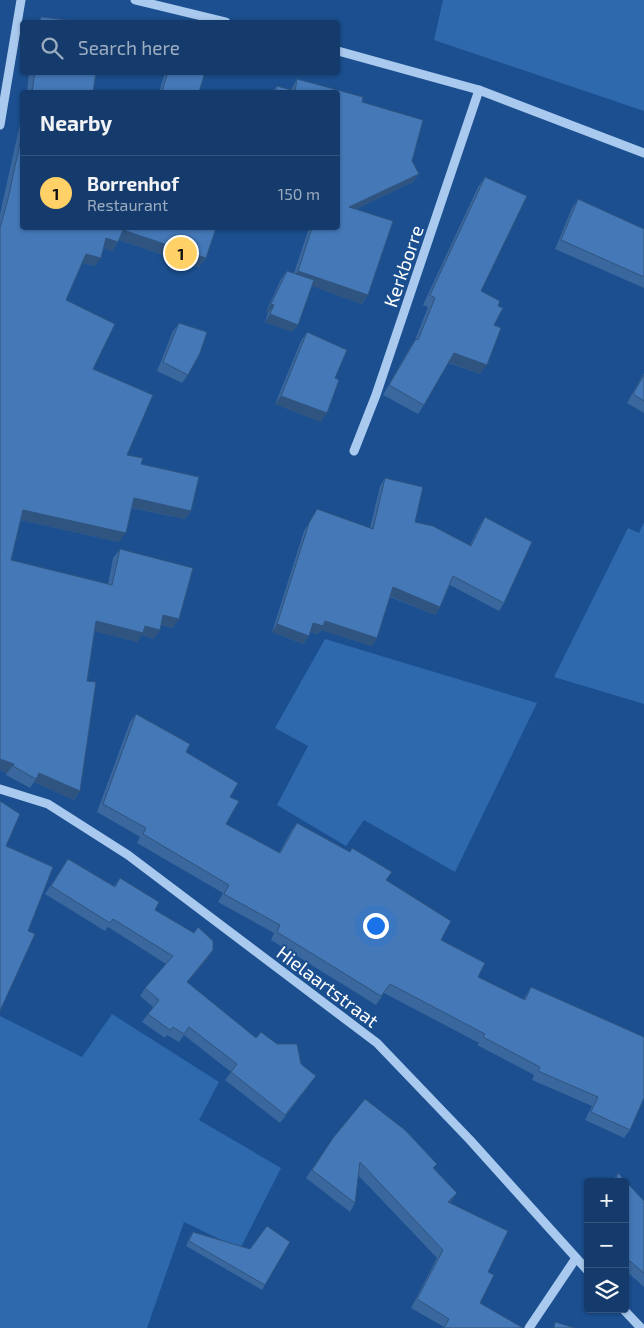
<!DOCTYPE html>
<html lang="en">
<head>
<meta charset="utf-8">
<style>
  body { margin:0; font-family:"Exo 2",sans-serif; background:#1d4271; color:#f1f3f6 }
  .controls { position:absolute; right:15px; bottom:15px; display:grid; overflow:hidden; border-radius:5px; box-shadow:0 1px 4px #0004 }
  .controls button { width:45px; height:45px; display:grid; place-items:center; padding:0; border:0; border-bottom:1px solid #33557e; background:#143b6b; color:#f1f3f6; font:25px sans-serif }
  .you { position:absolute; left:375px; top:925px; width:18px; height:18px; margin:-12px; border:4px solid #fff; border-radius:50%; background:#1a73e8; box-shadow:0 0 0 8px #1a73e833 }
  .badge { display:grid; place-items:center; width:32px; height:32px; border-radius:50%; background:#ffd166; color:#111; font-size:16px; font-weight:700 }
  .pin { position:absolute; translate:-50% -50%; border:2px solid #fff; box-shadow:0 1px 5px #0006 }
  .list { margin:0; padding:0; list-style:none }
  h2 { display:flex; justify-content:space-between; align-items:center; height:65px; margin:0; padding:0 20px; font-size:21px }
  h2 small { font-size:16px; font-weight:400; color:#9dadc1 }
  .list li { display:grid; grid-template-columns:32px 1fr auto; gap:15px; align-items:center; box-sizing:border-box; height:75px; padding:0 20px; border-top:1px solid #33557e }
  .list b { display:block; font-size:19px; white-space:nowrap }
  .list p { margin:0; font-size:16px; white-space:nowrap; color:#9dadc1 }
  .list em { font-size:16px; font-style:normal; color:#9dadc1 }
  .icon { flex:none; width:28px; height:28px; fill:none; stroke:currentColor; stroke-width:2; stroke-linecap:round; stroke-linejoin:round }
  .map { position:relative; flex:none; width:644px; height:1328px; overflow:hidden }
  .search { position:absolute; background:#143b6b; box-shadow:0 1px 4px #0004; left:20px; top:20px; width:320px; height:55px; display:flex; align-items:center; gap:12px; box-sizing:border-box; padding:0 18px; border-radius:5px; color:#9dadc1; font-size:19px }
  .panel { position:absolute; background:#143b6b; box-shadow:0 1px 4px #0004; left:20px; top:90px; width:320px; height:140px; border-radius:5px }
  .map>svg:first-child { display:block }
</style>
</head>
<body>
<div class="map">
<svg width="644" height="1328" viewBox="0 0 644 1328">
  <rect width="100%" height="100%" fill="#1b4f8f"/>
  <g fill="#2e69ad">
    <polygon points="443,0 644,0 644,111 434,40"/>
    <polygon points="644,522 644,704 554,677 628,528 639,533"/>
    <polygon points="325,639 537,703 455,872 364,820 346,846 277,805 308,746 275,728"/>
    <polygon points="112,1014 219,1082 199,1120 281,1168 240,1249 184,1222 147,1328 0,1328 0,1016 82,1057"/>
  </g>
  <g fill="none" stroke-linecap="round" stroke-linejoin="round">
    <g stroke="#a9c9ee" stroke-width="9">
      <polyline points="135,0 226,22"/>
      <polyline points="338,51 479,90 644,153"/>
      <polyline points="0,125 21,0"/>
      <polyline points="354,451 376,395 479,90"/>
      <polyline points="0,789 48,804 128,855 377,1043 470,1140 588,1271"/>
      <polyline points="623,1309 641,1328"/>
      <polyline points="529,1328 576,1258"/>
    </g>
  </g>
  <g fill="#3a679d">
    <polygon points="29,72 96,72 93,92 27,92"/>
    <polygon points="165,72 205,72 199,92 159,92"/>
    <polygon points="297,79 363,97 362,102 423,120 412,161 419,174 413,182 356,209 393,221 368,295 362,304 312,286 298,325 292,332 265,322 268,313 266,312 281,279 287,271 294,273 309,228 338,228 338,92 272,92 277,86 291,90"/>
    <polygon points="22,115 22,228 216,228 206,258 199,267 119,240 112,251 104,248 95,266 82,263 66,300 127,455 141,464 191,511 185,519 131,508 119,542 20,520 11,560 108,584 113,558 120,549 173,628 161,625 154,639 142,635 137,642 95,631 87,681 80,791 74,800 34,782 30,788 6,775 7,773 0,770 0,214"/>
    <polygon points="485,177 481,291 498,306 494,325 480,374 448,363 424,405 418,414 383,395 409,349 415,340 428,307 423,305 478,187"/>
    <polygon points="578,199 644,229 644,288 555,249 572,208"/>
    <polygon points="179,323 188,375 182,383 157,371 173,331"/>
    <polygon points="307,332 335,378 321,422 275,404 301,341"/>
    <polygon points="644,373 644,413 627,403"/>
    <polygon points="385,478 415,522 470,545 480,525 485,517 504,603 499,611 450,585 440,607 435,615 390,597 372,646 321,630 317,634 310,632 309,636 303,644 272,632 304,531 317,509 370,528 380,486"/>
    <polygon points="136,714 186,752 230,797 226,824 279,853 291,831 297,823 386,880 441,940 478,977 523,1000 531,987 630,1130 624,1138 585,1120 592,1106 532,1080 534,1075 477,1045 479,1043 384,993 376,1005 271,940 274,933 218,902 223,893 137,843 140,837 97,812 130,722"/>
    <polygon points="68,859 114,886 120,878 208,958 187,982 256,1038 301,1064 310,1084 280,1123 225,1080 231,1072 184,1035 179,1042 167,1035 165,1038 142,1022 153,1007 140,996 145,988 166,964 108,927 105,931 45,894"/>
    <polygon points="333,1138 434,1168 457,1193 450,1203 488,1272 480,1303 523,1328 443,1328 444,1327 411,1308 437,1258 358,1175 355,1203 350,1212 306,1178"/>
    <polygon points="618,1173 644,1201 644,1287 625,1270 625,1182 612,1182"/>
    <polygon points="193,1232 265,1285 262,1290 186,1246 190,1236"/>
  </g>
  <g fill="#305480">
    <polygon points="419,174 413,182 343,215 349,207"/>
    <polygon points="123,230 206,258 199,267 116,239"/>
    <polygon points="106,238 118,242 112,251 100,247"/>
    <polygon points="86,254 101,258 95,266 80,262"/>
    <polygon points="298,271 368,295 362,304 292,279"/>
    <polygon points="271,304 274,305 268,313 266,312"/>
    <polygon points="270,314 298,325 292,332 265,322"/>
    <polygon points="454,353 487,365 480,374 447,362"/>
    <polygon points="281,396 327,413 321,422 275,404"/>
    <polygon points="134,498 191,511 185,519 128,507"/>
    <polygon points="23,510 126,533 119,542 16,519"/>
    <polygon points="393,587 440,607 435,615 387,595"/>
    <polygon points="163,615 179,619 173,628 157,624"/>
    <polygon points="96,621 145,626 160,630 154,639 142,635 137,642 90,630"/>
    <polygon points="325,621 377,638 372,646 321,630 317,634 308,631 313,623"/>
    <polygon points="277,624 309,636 303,644 272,632"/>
    <polygon points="0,759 14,764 7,773 0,770"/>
    <polygon points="39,773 80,791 74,800 34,782"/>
    <polygon points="213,950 208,958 181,990 187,982"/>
    <polygon points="457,1193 451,1201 442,1210 448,1202"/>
  </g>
  <g fill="#4478b7" stroke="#305480">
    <polygon points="41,17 84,22 40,22"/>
    <polygon points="35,72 96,72 93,92 32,92"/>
    <polygon points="168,72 205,72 199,92 162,92"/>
    <polygon points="297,79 363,97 362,102 423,120 412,161 419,174 349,207 393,221 368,295 298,271 312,228 338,228 338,92 275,92 277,86 295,91"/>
    <polygon points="22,134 22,228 216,228 206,258 123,230 118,242 106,238 101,258 86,254 66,300 115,324 93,369 153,395 127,455 143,458 141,464 199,477 191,511 134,498 126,533 23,510 11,560 112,585 120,549 193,568 179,619 163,615 160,630 145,626 143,633 96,621 87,681 96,682 80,791 39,773 36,779 13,766 14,764 0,759 0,557 1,558 0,557 0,228 8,199"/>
    <polygon points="485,177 527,196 481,291 500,301 498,306 503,308 494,325 501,328 487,365 454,353 424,405 389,385 416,339 418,340 435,298 430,295"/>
    <polygon points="578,199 644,229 644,277 561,240"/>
    <polygon points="287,271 314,280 298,325 270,314 274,305 271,304"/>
    <polygon points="179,323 207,332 200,353 188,375 163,362"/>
    <polygon points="307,332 347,350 335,378 339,380 327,413 281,396"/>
    <polygon points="644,375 644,401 633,394"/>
    <polygon points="385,478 423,487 415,522 433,526 471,546 485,517 532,542 504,603 453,576 440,607 393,587 377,638 325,621 323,626 313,623 309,636 277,624 309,523 317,509 373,529"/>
    <polygon points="136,714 190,744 186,752 238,783 230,797 239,801 226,824 280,853 297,823 350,852 352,848 392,872 386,880 451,921 441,940 485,963 478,977 525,1000 531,987 644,1037 644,1098 630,1130 591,1112 598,1097 538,1071 540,1067 483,1037 485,1034 390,984 381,996 277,932 280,925 224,894 229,885 143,834 146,828 103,804"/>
    <polygon points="0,801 20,814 6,846 53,867 28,931 35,934 0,1011"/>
    <polygon points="68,859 115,887 120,878 159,902 155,910 194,933 198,927 213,941 213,950 187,982 256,1038 261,1032 277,1044 297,1044 301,1064 316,1076 285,1115 231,1072 237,1064 189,1027 184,1034 173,1027 170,1030 148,1014 159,1000 145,988 173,956 113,919 110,923 51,886"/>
    <polygon points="365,1099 405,1130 437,1164 433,1168 457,1193 448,1202 508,1231 488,1272 494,1275 480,1303 523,1328 444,1328 449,1319 417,1299 443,1250 360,1162 355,1203 312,1170 333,1138"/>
    <polygon points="618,1173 644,1201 644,1273 625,1257 625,1182 615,1182"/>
    <polygon points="267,1226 290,1242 265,1285 189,1241 193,1232 250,1249"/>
    <polygon points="555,1322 575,1328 554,1328"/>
  </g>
  <g text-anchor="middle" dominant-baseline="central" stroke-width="4" stroke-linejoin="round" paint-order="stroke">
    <g font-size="19" fill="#fff" stroke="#1b4f8f">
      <text transform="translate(403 266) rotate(-71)">Kerkborre</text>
      <text transform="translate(328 986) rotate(37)">Hielaartstraat</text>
    </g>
  </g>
</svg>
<div class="controls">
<button>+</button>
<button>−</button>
<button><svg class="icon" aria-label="layers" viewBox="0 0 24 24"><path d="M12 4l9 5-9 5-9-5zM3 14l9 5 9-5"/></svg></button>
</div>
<div class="you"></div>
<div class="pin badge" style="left:181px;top:253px">1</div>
<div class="search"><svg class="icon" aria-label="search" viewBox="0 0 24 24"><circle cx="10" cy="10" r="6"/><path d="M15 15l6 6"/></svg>Search here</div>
<section class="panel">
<h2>Nearby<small></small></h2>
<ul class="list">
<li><span class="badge">1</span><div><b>Borrenhof</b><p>Restaurant</p></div><em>150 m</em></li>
</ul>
</section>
</div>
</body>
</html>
